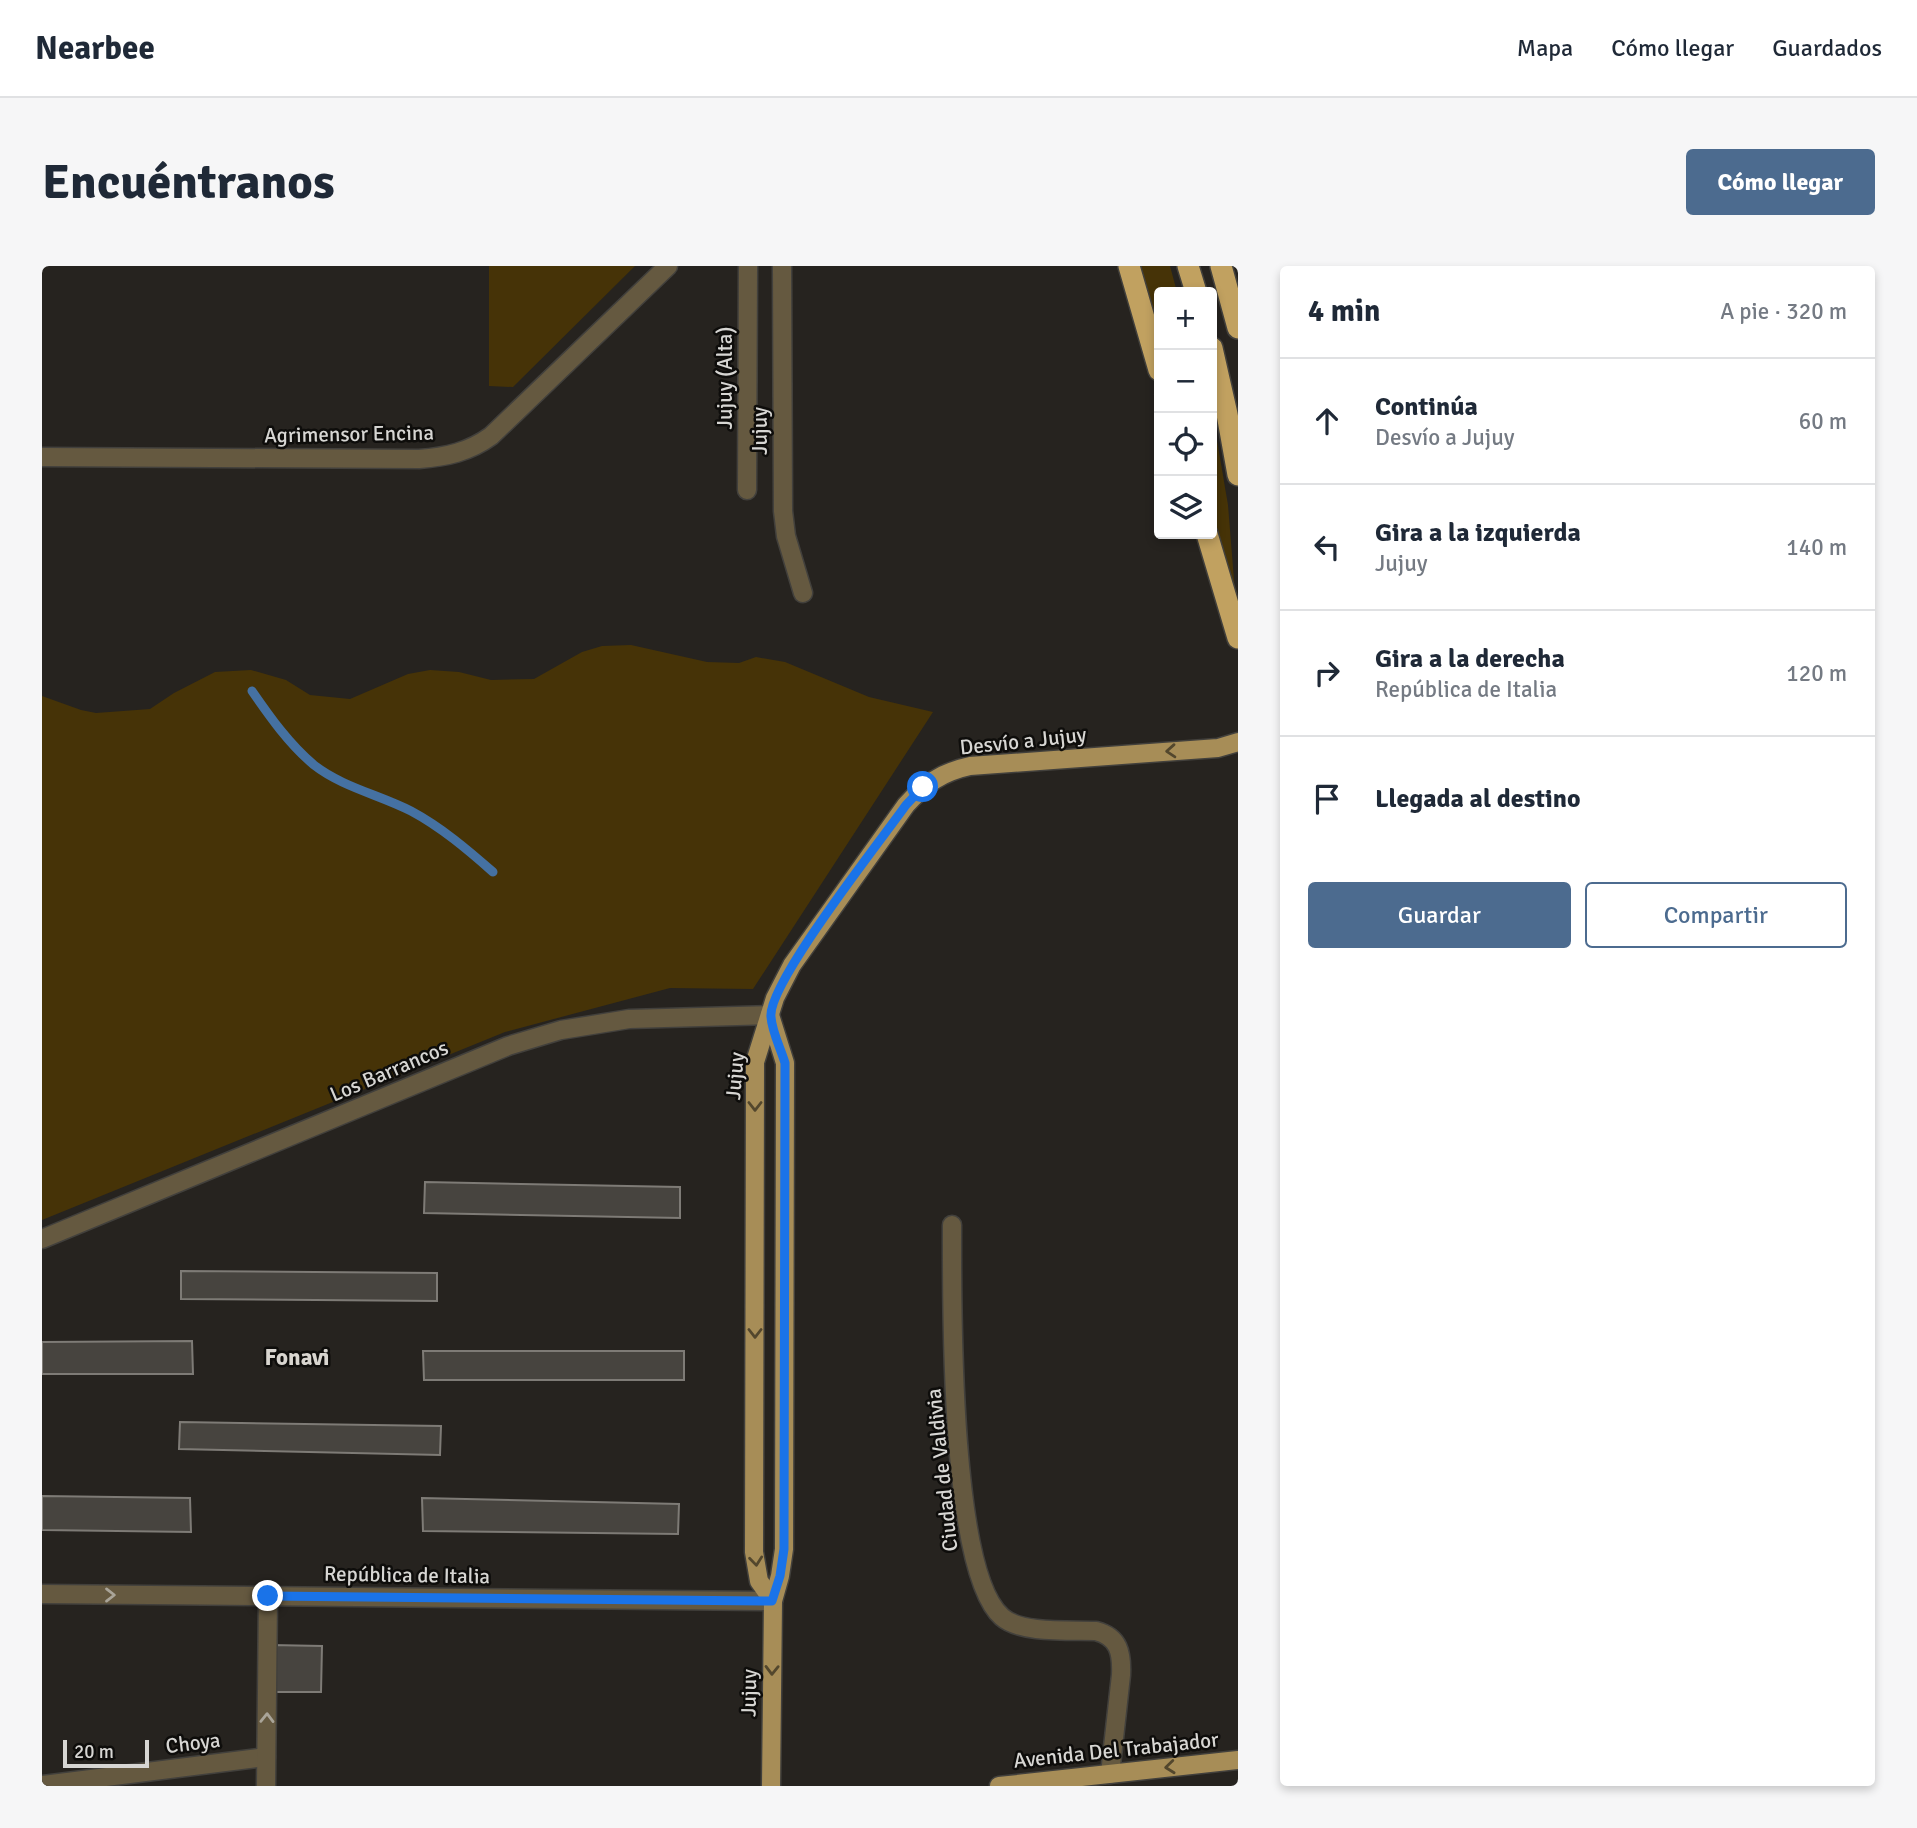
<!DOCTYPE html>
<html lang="es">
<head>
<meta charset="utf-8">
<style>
  body { margin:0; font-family:Signika,sans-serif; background:#f6f6f7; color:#1f2937 }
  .controls { position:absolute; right:21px; top:21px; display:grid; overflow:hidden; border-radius:7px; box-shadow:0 4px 10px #0003 }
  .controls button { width:63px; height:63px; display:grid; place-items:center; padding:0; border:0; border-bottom:2px solid #e0e1e3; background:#fff; color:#1f2937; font:35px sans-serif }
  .scale { position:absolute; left:21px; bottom:18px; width:86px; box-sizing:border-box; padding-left:7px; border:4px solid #d7d6d3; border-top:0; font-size:19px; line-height:24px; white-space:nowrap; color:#d7d6d3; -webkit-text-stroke:5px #0e0d0b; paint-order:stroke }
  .stop { position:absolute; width:21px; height:21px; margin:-16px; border:5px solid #1a73e8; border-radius:50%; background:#fff }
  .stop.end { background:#1a73e8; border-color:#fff; box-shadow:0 2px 7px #0008 }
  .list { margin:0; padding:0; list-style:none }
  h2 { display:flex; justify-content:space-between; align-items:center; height:91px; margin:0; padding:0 28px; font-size:30px }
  h2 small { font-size:23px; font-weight:400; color:#747a83 }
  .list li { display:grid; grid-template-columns:46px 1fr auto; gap:21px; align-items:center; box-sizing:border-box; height:126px; padding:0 28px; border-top:2px solid #e0e1e3 }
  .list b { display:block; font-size:26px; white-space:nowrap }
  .list p { margin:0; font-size:23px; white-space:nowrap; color:#747a83 }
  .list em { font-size:23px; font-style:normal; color:#747a83 }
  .actions { display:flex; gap:14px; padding:21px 28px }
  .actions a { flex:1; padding:16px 0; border:2px solid #4c6b8f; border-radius:7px; text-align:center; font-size:24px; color:#4c6b8f }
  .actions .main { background:#4c6b8f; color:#fff }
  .icon { flex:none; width:38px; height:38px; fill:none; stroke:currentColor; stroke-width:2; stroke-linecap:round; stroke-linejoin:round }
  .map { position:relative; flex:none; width:1196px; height:1520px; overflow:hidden; border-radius:7px }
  header { display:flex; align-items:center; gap:42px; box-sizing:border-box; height:98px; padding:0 35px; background:#fff; border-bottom:2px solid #e0e1e3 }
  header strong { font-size:33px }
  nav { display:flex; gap:38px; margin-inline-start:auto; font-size:24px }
  .intro { display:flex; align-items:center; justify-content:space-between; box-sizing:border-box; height:168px; padding:0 42px }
  h1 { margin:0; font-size:49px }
  .button { padding:18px 32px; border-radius:7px; background:#4c6b8f; color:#fff; font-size:24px; font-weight:700 }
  main { display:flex; gap:42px; padding:0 42px }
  aside { flex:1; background:#fff; border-radius:7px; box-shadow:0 4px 10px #0003 }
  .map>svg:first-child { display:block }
</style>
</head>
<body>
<header>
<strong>Nearbee</strong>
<nav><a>Mapa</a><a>Cómo llegar</a><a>Guardados</a></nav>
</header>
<div class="intro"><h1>Encuéntranos</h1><a class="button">Cómo llegar</a></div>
<main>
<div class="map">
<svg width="1196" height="1520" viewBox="0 0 1196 1520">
  <rect width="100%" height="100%" fill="#26231f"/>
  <g fill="#463307">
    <polygon points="447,0 593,0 471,121 447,120"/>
    <polygon points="1096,0 1128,0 1135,26 1117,26 1117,67"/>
    <polygon points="1170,145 1186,239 1195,351 1170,241"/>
    <polygon points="589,379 665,396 697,397 714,391 743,396 827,431 891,446 711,723 628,722 463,766 0,954 0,430 39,444 54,447 108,443 132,427 173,406 209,404 244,414 268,429 308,433 366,408 388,404 417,406 449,414 492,413 540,386 560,380"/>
  </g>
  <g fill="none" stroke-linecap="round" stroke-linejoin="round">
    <path stroke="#4571a2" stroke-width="9" d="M210 425C228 451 247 478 272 499 300 521 338 529 369 545 399 561 426 584 451 606"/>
  </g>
  <g fill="#47443f" stroke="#7e7b76" stroke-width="2">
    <polygon points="383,916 638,921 638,952 382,947"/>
    <polygon points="139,1005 395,1007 395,1035 139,1033"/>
    <polygon points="150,1075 151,1108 0,1108 0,1076"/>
    <polygon points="381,1085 642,1085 642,1114 382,1114"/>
    <polygon points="138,1156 399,1160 398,1189 137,1183"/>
    <polygon points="0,1230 148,1232 149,1266 0,1264"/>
    <polygon points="380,1232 637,1238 636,1268 381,1265"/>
    <polygon points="229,1379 280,1380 279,1426 229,1426"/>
  </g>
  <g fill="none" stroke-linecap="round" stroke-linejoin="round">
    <defs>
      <g id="minor">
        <polyline points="740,0 741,245 744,270 761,327"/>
        <path d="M0 191 377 193C404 191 427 186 449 170L626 0"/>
        <polyline points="705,224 706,0"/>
        <path d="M910 959C910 1034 907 1305 960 1351 979 1368 1029 1364 1054 1365 1077 1371 1080 1387 1079 1409L1068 1508"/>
        <polyline points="0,973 466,780 519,764 587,753 728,749"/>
        <polyline points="0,1328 731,1335"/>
        <polyline points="0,1519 224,1491"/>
        <polyline points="224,1520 226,1330"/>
      </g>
      <g id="primary">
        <polyline points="728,749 743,797 742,1283 738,1310 731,1335 729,1520"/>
        <path d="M731 1335 717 1315 712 1286 713 796 733 732 750 699 864 539C883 518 900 506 928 500L1176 482 1196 476"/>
        <polyline points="957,1520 1196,1494"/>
      </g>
      <g id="motorway">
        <polyline points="1087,0 1117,104"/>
        <polyline points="1146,0 1154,26"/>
        <polyline points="1179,0 1196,62"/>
        <polyline points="1170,82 1185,148 1196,209"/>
        <polyline points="1165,268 1196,372"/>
      </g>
    </defs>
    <use href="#minor" stroke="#42403c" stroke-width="21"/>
    <use href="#primary" stroke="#42403c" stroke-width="21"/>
    <use href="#motorway" stroke="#42403c" stroke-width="24"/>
    <polyline stroke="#676561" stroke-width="4.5" stroke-dasharray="5 3.5" stroke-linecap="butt" points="1114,128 1117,140"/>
    <use href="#minor" stroke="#655940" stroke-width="18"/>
    <use href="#primary" stroke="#a78d57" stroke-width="18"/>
    <use href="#motorway" stroke="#c1a160" stroke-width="21"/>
  </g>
  <defs><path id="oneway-chevron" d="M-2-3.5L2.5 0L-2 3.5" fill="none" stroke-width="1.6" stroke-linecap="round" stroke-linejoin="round" transform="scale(1.75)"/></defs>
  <g stroke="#53472d">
    <use href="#oneway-chevron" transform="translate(1129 485) rotate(176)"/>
    <use href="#oneway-chevron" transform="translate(713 840) rotate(90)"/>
    <use href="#oneway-chevron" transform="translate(713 1067) rotate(90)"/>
    <use href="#oneway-chevron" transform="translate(714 1295) rotate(84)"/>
    <use href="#oneway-chevron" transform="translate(730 1404) rotate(91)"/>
    <use href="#oneway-chevron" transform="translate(1128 1501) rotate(174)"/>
  </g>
  <g stroke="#a9a498">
    <use href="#oneway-chevron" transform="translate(68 1329)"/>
    <use href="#oneway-chevron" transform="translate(225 1452) rotate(-89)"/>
  </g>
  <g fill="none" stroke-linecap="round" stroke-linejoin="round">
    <path stroke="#1a73e8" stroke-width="9" d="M226 1330 730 1335 738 1310 742 1283 743 797C739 783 730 766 729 751 725 718 840 573 864 539L881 521"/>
  </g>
  <g text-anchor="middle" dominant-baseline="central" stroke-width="5" stroke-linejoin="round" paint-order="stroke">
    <g font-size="21" fill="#d7d6d3" stroke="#0e0d0b">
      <text transform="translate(683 112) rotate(-90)">Jujuy (Alta)</text>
      <text transform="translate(718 165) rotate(-90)">Jujuy</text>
      <text transform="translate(307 168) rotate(-1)">Agrimensor Encina</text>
      <text transform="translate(981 475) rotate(-6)">Desvío a Jujuy</text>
      <text transform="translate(347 805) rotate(-23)">Los Barrancos</text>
      <text transform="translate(693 810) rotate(-85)">Jujuy</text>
      <text transform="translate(900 1204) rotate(-96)">Ciudad de Valdivia</text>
      <text transform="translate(365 1309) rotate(1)">República de Italia</text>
      <text transform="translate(707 1427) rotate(-89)">Jujuy</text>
      <text transform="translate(151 1477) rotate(-7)">Choya</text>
      <text transform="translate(1074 1484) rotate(-6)">Avenida Del Trabajador</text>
    </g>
    <g font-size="23" font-weight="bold" fill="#d8d5cf" stroke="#0e0d0b">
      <text x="255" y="1091">Fonavi</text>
    </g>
  </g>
</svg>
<div class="controls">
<button>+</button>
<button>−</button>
<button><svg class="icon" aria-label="locate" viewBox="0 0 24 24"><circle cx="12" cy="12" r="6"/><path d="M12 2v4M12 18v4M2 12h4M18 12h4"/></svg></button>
<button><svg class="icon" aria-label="layers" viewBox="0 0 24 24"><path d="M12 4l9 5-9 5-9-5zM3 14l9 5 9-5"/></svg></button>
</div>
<div class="scale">20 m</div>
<div class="stop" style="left:881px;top:521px"></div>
<div class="stop end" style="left:226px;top:1330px"></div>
</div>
<aside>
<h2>4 min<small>A pie · 320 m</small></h2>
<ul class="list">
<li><svg class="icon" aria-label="ahead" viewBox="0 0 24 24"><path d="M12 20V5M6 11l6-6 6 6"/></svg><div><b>Continúa</b><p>Desvío a Jujuy</p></div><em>60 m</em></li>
<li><svg class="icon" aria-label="left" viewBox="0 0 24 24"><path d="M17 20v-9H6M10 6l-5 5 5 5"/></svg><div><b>Gira a la izquierda</b><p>Jujuy</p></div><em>140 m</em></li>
<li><svg class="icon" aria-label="right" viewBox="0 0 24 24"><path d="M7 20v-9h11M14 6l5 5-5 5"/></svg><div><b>Gira a la derecha</b><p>República de Italia</p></div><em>120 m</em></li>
<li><svg class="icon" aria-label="arrive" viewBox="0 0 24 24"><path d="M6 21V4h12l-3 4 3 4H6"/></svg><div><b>Llegada al destino</b></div></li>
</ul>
<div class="actions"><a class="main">Guardar</a><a>Compartir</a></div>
</aside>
</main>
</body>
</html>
